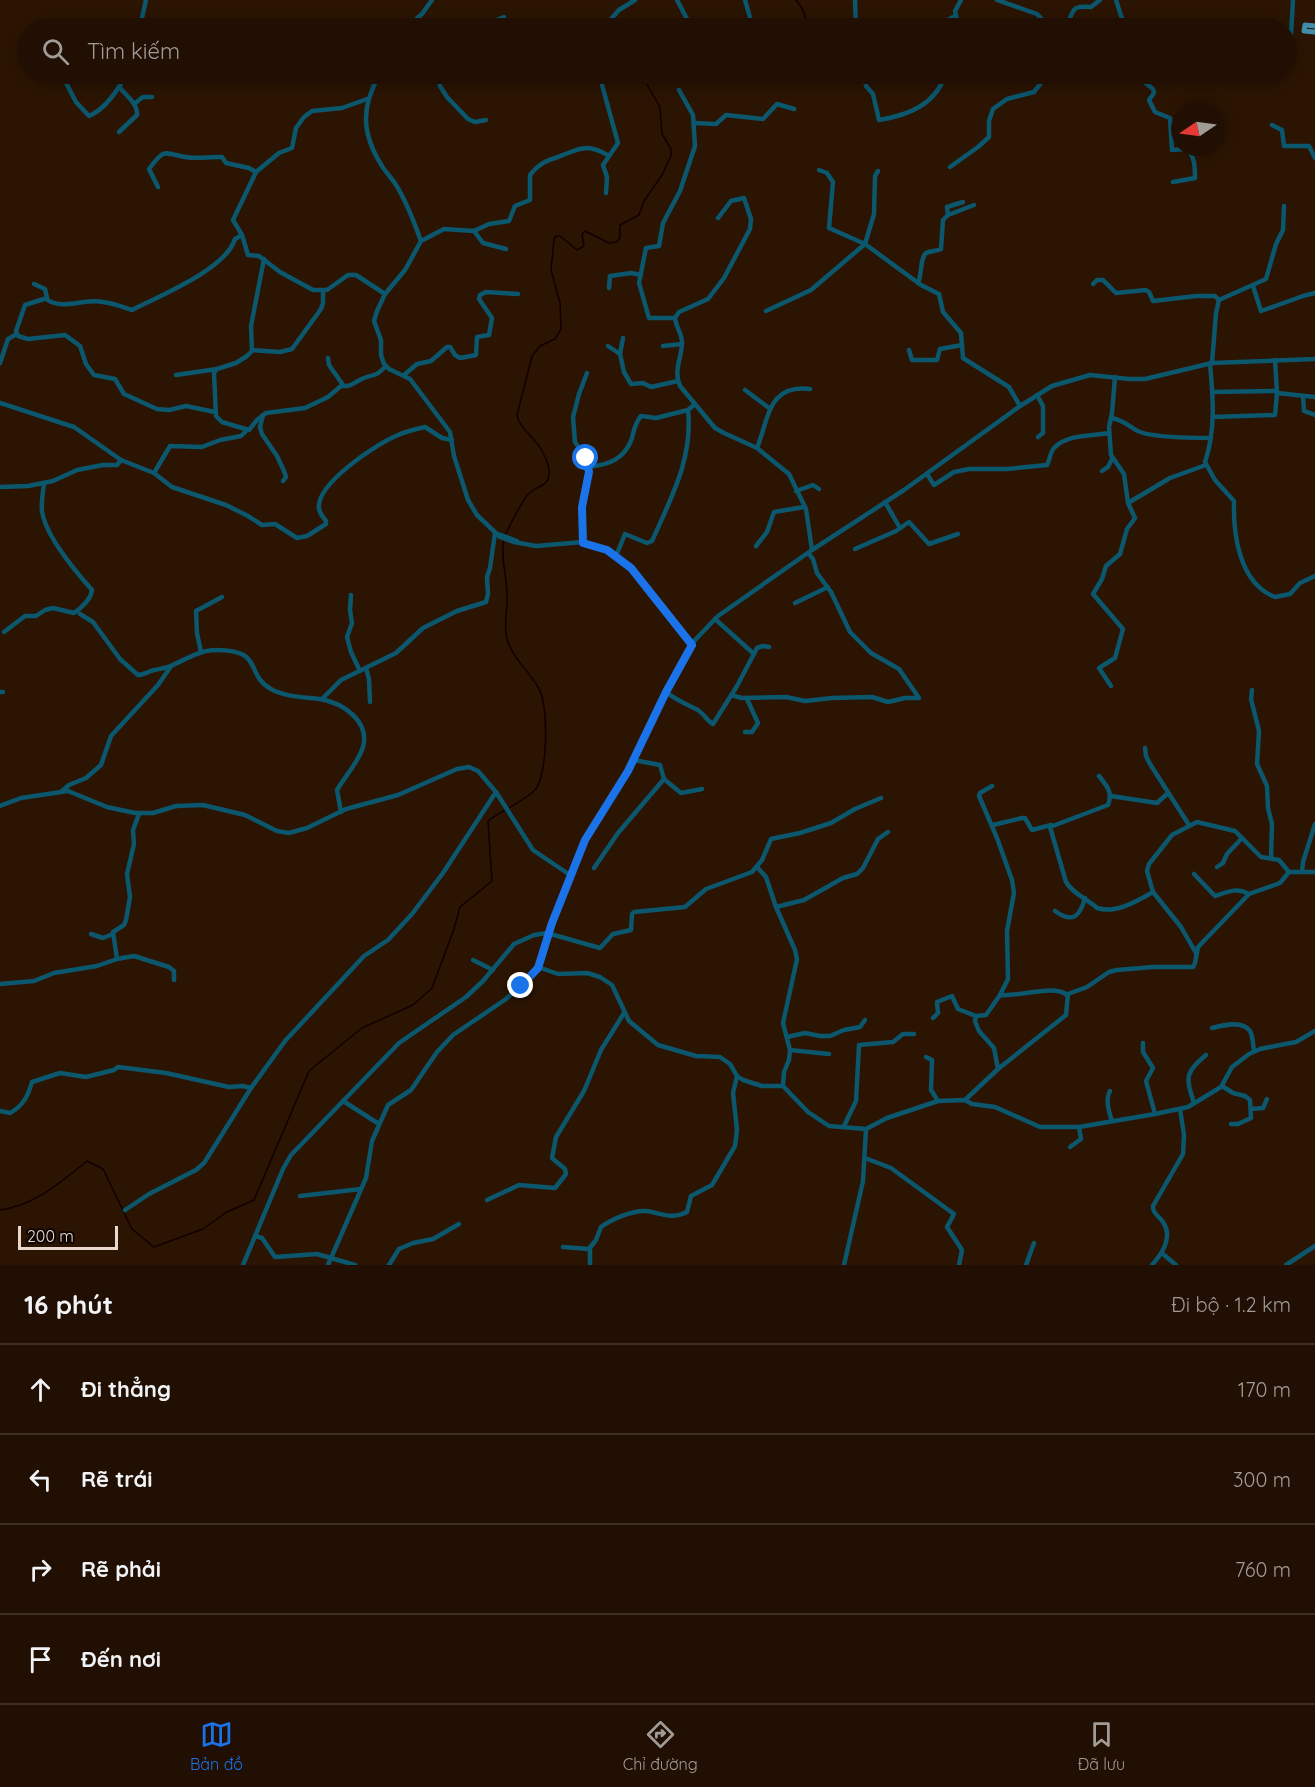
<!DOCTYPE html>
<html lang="vi">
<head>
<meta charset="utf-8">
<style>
  body { margin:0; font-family:Quicksand,sans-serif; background:#2d1d11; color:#f1f3f6 }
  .compass { position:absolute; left:1171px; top:102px; width:54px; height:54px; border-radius:50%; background:#200f02; box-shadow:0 3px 15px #0003; rotate:257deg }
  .scale { position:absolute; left:18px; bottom:15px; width:100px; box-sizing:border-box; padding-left:6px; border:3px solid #e9d8cd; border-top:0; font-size:16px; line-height:21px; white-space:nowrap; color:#e9d8cd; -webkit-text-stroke:4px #0c0401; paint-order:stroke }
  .stop { position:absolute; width:18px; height:18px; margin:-14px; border:4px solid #1a73e8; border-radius:50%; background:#fff }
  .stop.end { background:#1a73e8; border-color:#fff; box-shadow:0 2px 6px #0008 }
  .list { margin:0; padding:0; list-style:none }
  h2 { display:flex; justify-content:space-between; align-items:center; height:78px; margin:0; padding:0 24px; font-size:26px }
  h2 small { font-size:20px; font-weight:400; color:#a29c99 }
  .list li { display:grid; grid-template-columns:39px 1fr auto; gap:18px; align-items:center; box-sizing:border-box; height:90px; padding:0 24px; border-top:2px solid #3d2f24 }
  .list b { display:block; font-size:22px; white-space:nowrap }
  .list em { font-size:20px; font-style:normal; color:#a29c99 }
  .icon { flex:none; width:33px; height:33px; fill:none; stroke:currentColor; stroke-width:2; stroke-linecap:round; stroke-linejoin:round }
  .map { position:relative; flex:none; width:1315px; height:1265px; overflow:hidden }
  .search { position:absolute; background:#200f02; box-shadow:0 3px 15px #0003; left:18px; right:18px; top:18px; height:66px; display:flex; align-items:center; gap:15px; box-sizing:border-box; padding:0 21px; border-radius:33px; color:#a29c99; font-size:22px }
  .sheet { height:438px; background:#200f02 }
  nav { display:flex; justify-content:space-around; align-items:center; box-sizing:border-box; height:84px; border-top:2px solid #3d2f24; background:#200f02; font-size:16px; color:#a29c99 }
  nav a { display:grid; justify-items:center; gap:3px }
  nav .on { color:#1a73e8 }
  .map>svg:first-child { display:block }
</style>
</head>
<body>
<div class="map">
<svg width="1315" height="1265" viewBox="0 0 1315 1265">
  <rect width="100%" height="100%" fill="#2b1402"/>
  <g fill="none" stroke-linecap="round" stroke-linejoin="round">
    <g stroke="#120000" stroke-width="1.5">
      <path d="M796 0C804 9 807 17 806 28"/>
      <polyline points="673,28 679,28"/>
      <polyline points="721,74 739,78 762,74"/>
      <path d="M505 535C511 523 518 509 526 497 530 491 535 489 541 486 556 479 547 460 541 449 534 437 519 428 517 415L532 356 540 346 555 339 561 329 560 303 551 270 554 239 556 236H560L577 250 584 246 582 234 585 231 609 243 617 242 620 238V225L639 215 644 201 662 175 671 156V149L662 134 660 107 641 74"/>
      <path d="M0 1210C34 1206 61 1182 87 1161L103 1169 132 1229 154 1247 203 1229 227 1212 254 1200 309 1071 362 1028 413 1005 432 988 454 929 460 907 492 881 488 821C502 810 521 803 534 791 548 778 549 706 539 689 530 671 513 660 507 639 503 624 508 609 507 594 507 575 500 558 504 539"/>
    </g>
    <g stroke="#0a576e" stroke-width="4.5">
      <polyline points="677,0 687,19 703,27"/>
      <polyline points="745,0 753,28"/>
      <polyline points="855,0 856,28"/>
      <polyline points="997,0 1037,14 1050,28"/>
      <polyline points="1116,0 1125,28"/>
      <polyline points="856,24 873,23 885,28"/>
      <polyline points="84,28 108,22 130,24 141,22"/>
      <polyline points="145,28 141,22 146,0"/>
      <polyline points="406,28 422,14 432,0"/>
      <polyline points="475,28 504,17"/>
      <polyline points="603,28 619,10 635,0"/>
      <polyline points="914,28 944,22 955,16"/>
      <polyline points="959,28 955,11 961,0"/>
      <path d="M1066 28C1074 11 1070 5 1091 7L1100 0"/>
      <polyline points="1290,51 1293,0"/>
      <path d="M380 74C361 106 361 133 382 166 386 173 392 178 396 185 407 202 414 222 421 241L405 270 385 294 377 311 374 321 381 340V355L384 364 389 369 410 379 450 432 454 456 468 500 477 515 500 537 514 542 536 546 583 542 607 550 631 568 692 645"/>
      <polyline points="437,74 440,86 447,97 468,119 475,122 486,120"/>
      <polyline points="599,74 618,143 603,165 607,177 606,193"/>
      <path d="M864 74 866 86 873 94 879 120C909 115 935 105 946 74"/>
      <path d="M1134 74 1153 89 1154 93 1149 100 1155 112 1170 118 1172 150 1185 149C1195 153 1195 168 1195 178L1173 182"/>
      <path d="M56 80 61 77 64 79 76 102 89 116C106 109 118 89 127 74"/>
      <path d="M119 87C126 95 138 104 137 115L119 132"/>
      <polyline points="367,99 342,108 312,111 304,117 296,128 292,148 279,153 256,172 233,220 242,235 248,255 259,256 280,272 313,290 327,290 348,275 356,275 385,294"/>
      <polyline points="134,104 143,97 152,97"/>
      <polyline points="695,123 716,124 726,115 763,119 777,104 794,109"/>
      <polyline points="1272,125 1282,130 1284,146 1309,146 1315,158"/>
      <polyline points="950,167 978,147 989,137 989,121 993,109 1007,99 1034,92 1048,74"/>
      <polyline points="819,170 827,173 833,182 829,228 865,244 921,285 939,294 943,312 961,333 963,358 1009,387 1020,406"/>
      <path d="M158 187 149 169C164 149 162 152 185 157 195 159 208 157 219 157H222L226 163 249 168 256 172"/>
      <polyline points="948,215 974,205"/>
      <path d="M718 218 731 201 744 198 751 219 750 229 724 278 708 299 679 312 675 318C676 327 682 334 682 342 682 358 673 370 680 386L715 428 724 433 757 448 789 474 806 509 812 550"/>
      <polyline points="474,231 483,243 506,249"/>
      <path d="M421 241 444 229 474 231 489 224 509 221 515 206 530 200V175C539 164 545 161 558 157 579 149 587 142 609 156"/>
      <path d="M264 259 251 326 252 351 247 356 236 363 217 369 214 373 216 416 222 422 249 430 257 420 266 413 305 408 328 397 341 386C352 387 354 382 364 378 377 373 374 378 386 366"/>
      <path d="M918 283C922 275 920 258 926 253 930 251 937 251 941 249L943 220 948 215 947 207 963 202"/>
      <polyline points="34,284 45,289 47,298 25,305 16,331 18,336 28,339 65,335 80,346 86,364 94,375 115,379 124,394 157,409 169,410 186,406 215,412"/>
      <polyline points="1093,284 1097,280 1103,280 1116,293 1146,290 1149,292 1153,301 1196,296 1215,296 1219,300"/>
      <polyline points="1253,286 1261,311 1303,296 1315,293"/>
      <polyline points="609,288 610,276 631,273 641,275"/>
      <path d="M46 299C62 311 84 298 103 302 113 303 123 307 132 310 161 295 226 269 235 239L242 235"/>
      <polyline points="766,311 811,290 865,244 874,214 875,176 878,171"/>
      <polyline points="675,318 649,318 639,283 646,248 659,246 663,223 680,191 695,146 693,115 679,90"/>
      <polyline points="608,346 620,354 624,372 631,384 643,383 651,387 678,381"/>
      <polyline points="663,346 682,344"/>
      <polyline points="252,350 280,352 292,349 321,309 323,303 323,291"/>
      <polyline points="909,350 912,360 937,360 940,349 962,345"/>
      <polyline points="620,354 623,338"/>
      <polyline points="328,358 329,365 343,385"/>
      <polyline points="0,363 8,339 17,334"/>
      <path d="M1210 363C1213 397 1216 430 1205 462L1215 480 1234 501C1233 534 1239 583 1275 597L1290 594 1300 583 1315 576"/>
      <polyline points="1212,363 1216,313 1219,300 1266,279 1276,244 1283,230 1284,206"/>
      <polyline points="176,375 217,369"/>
      <polyline points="404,375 417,364 431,361 447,347 450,347 455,355 460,358 476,355 477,337 489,335 492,318 479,299 480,295 486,292 518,294"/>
      <polyline points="745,390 769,408"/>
      <polyline points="1213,392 1277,391"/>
      <polyline points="1277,393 1315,397"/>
      <polyline points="1037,395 1043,406 1043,433 1038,437"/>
      <polyline points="1303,396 1304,411 1315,415"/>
      <path d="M0 403 74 427 121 460 154 473 172 487 226 505 248 516 262 525 275 524 297 538 307 536 326 524V521C323 517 320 514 319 509 315 484 378 443 398 435 407 431 416 429 425 427L442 438 452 440"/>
      <polyline points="263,415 260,427 262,434 277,456 284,471 286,477 283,481"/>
      <polyline points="1213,417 1275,415 1277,393 1275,360"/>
      <path d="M1111 418C1123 419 1130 428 1140 432 1157 438 1193 438 1211 438"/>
      <path d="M757 448C769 418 768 384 810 389"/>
      <path d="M588 467C609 465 625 459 632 438 634 430 635 423 641 416L656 418 688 410"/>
      <polyline points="1102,471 1108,467 1112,459"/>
      <polyline points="154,473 170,446 202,447 220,440 241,436 247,430"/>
      <path d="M927 474 934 485 954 472 969 469H1007L1047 465C1050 460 1050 452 1054 448 1067 434 1092 436 1109 433"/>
      <polyline points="0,487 28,486 53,481 77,470 103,465 117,465 121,460"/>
      <polyline points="796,491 813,485 819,489"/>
      <polyline points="885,502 900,528"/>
      <polyline points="1128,503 1170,478 1206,465"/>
      <polyline points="498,534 517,541"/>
      <polyline points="583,542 582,507 589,472 586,458 575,442 573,417 579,394 587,373"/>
      <polyline points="756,546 767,532 774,512 804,507"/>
      <polyline points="855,549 896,531 909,522 929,544 958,534"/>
      <path d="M616 556 625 534 647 543 652 541C671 498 693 459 688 410L695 404"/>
      <polyline points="351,595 350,610 352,623 347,637 351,652 360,671"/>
      <polyline points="795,603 828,587"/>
      <path d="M80 614 93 622 120 659 138 675C143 675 146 673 151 671 158 669 167 668 173 665 186 659 200 650 216 650 265 650 244 674 271 689 285 697 304 697 320 699 343 703 370 721 363 747 358 763 345 776 337 790L341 812"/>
      <polyline points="715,619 754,654"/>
      <path d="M4 632 25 616H36L45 610 53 608 74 613C81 608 91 599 92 590 76 572 45 535 42 511 41 502 43 492 44 483"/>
      <polyline points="201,652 197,633 196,611 222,597"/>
      <polyline points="366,668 369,679 370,702"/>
      <polyline points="1111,686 1099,668 1115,658 1123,629 1093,594 1102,579 1106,566 1120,554 1127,529 1135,518 1128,503 1124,474 1111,455 1109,427 1112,413 1115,377"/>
      <polyline points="1252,690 1251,699 1259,731 1257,764 1267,786 1268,808 1272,824 1271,858"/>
      <polyline points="0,692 3,692"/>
      <path d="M666 692C676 700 686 704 698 710 704 714 707 721 713 724L737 686 757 648 763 646 769 647"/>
      <polyline points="731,695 742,698 786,697 805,701 832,698 872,697 888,702 905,698 919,698 899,669 871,653 850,632 831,592 817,573 813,559 808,553"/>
      <polyline points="322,699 341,680 396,653 423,628 457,611 486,602 488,594 487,577 490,568 495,533"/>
      <polyline points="745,732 752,732 758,723 747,699"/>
      <polyline points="1145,748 1146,756 1150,764 1189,825"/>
      <path d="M1099 776C1107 786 1113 792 1108 805L1050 827 1066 882C1073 894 1087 899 1097 908 1116 914 1137 901 1153 892L1147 871 1149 864 1172 835 1197 822 1235 831 1261 857 1279 860 1289 872H1315"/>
      <polyline points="664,779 681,793 702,789"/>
      <polyline points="62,791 69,785 86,778 101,765 111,736 158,685 171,666"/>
      <polyline points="1111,796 1157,803 1168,793"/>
      <polyline points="0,806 21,798 68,791 107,807 135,813 153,813 176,806 203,805 245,815 277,831 289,833 307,828 346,809 398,795 457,769 469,767 478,771 496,792 533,850 570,875"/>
      <polyline points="993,825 1022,818 1025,818 1032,830 1051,825"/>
      <polyline points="757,867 766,877 776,907 804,900 843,878 857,874 863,868 878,839 888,832"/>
      <polyline points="1217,867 1223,863 1227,854 1242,838"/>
      <polyline points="594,868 618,833 664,779 660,765 634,760"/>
      <polyline points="1302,872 1303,862 1315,824"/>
      <path d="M1194 874 1215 896C1227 892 1237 887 1249 894"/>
      <polyline points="1153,892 1181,927 1196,953"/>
      <polyline points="776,907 795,950 797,959 783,1023 790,1050 789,1060 784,1072 783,1086"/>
      <path d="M1055 911C1073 924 1080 916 1085 898"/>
      <polyline points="91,934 103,938 113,934"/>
      <polyline points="117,959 113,932 124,925 126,920 130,897 127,874 134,844 133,830 139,814"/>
      <polyline points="473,960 493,970"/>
      <polyline points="538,967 558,974 587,973 600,977 612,985 629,1021 658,1045 696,1056 720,1057 730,1064 737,1076 743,1080 762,1086 783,1086 808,1112 829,1126 866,1129 887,1118 938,1101 965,1100 972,1104 995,1107 1040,1127 1079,1127 1155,1114 1188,1107 1221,1087 1232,1067 1249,1054 1260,1049 1296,1042 1315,1031"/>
      <polyline points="0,984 34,981 54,973 97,966 117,959 134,956 169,967 174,971 174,980"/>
      <path d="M1000 995C1018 997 1055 984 1067 995"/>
      <polyline points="933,1018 938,1013 937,1002 952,996 958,1009 976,1016"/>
      <path d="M1212 1028C1223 1025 1243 1020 1250 1031 1253 1036 1253 1045 1254 1051"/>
      <polyline points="787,1037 805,1033 820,1036 830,1036 844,1030 860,1027 865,1020"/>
      <polyline points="1143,1043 1143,1052 1153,1068 1146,1081 1155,1114"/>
      <polyline points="790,1050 829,1054"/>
      <polyline points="926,1057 932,1060 931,1090 938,1101"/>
      <polyline points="998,1069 1066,1015 1068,994 1087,987 1109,972 1117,970 1153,967 1193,967 1195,963 1198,947 1249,894 1280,883 1289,872"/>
      <polyline points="1222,1086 1233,1093 1245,1096 1250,1100 1251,1118 1238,1124 1231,1124"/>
      <path d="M1110 1091C1105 1100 1109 1112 1112 1121"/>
      <polyline points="965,1100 998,1069 994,1048 979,1031 975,1021 976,1016 986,1015 1000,995 1008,979 1007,931 1014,893 1012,880 997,838 979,796 980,793 992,786"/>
      <polyline points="343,1101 379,1124"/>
      <path d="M1194 1103C1186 1078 1184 1073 1206 1055"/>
      <polyline points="1251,1109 1263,1108 1267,1099"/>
      <path d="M0 1111 10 1113C23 1106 28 1096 32 1082L60 1073 86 1077 114 1070 118 1067 166 1073 229 1087 243 1086 251 1088"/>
      <polyline points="844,1126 856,1101 859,1045 893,1042 903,1034 914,1034"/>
      <polyline points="1070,1147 1081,1139 1079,1127"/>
      <polyline points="865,1158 891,1168 954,1214 947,1227 962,1250 959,1265"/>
      <polyline points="300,1196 361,1189"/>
      <polyline points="487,1200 519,1185 555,1188 566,1174 565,1169 552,1158 556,1137 584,1091 601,1050 624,1013"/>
      <polyline points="125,1210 149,1194 196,1170 204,1163 251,1088 285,1041 364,956 388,940 412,914 443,873 496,792"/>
      <polyline points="255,1236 262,1238 275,1257 317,1254 355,1265"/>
      <path d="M563 1247 589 1249 596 1240 601 1227C612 1219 633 1210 646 1211 661 1213 671 1220 687 1212L691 1196 712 1185 735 1146 737 1130 733 1093 737 1076"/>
      <polyline points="1163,1254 1176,1265"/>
      <polyline points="243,1265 283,1169 291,1155 399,1043 466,997 483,981 514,944 534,935 547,933 600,948 613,934 631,930 632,914 634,912 685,907 706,889 752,872 762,860 771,839 800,833 831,823 855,809 881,798"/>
      <polyline points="328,1265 366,1178 372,1141 388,1105 411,1090 437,1052 453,1035 506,999 536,971 552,923 585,840 621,783 666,692 695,640 718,616 812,550 904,490 1020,406 1052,386 1090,375 1129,379 1145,379 1212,363 1315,359"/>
      <polyline points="389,1265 399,1249 413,1243 433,1239 459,1224"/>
      <polyline points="590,1265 590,1248"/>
      <polyline points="844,1265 863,1181 866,1129"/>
      <polyline points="1026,1265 1034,1243"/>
      <path d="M1152 1265C1162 1254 1173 1237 1163 1222 1158 1215 1153 1214 1153 1206L1183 1154 1184 1135 1180 1109"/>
      <polyline points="1286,1265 1315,1246"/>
    </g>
    <polyline stroke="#3f8da9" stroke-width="5" points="1315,26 1305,25 1304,31 1315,32"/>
  </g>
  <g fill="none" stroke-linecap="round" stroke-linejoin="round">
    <polyline stroke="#1a73e8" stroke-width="8" points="521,986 538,968 552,923 585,840 628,771 666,692 692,645 631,568 607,550 583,543 582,507 589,472 586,458"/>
  </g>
</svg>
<svg class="compass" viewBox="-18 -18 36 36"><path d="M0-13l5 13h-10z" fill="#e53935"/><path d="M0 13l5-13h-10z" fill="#a29c99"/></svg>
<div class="scale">200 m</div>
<div class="stop" style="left:586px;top:458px"></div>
<div class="stop end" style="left:521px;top:986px"></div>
<div class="search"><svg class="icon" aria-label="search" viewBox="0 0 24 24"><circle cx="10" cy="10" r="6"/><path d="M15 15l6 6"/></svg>Tìm kiếm</div>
</div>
<section class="sheet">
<h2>16 phút<small>Đi bộ · 1.2 km</small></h2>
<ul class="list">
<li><svg class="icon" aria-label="ahead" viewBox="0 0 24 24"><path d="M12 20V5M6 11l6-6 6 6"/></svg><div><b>Đi thẳng</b></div><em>170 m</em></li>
<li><svg class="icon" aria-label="left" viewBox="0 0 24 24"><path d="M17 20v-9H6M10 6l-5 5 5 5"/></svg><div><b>Rẽ trái</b></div><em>300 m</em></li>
<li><svg class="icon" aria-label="right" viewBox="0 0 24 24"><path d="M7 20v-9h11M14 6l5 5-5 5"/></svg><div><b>Rẽ phải</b></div><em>760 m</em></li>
<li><svg class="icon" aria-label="arrive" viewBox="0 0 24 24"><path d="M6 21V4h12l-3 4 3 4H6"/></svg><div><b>Đến nơi</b></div></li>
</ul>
</section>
<nav>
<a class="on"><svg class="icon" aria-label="map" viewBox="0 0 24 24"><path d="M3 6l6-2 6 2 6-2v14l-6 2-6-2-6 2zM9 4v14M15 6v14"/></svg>Bản đồ</a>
<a><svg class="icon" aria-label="directions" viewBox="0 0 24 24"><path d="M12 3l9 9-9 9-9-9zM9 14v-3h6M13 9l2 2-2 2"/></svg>Chỉ đường</a>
<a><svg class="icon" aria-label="saved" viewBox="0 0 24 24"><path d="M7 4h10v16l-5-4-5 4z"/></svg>Đã lưu</a>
</nav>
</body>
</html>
